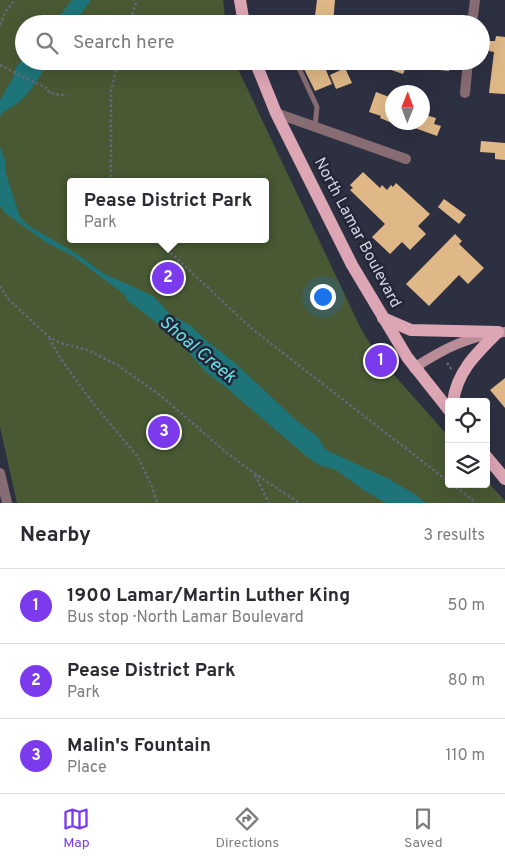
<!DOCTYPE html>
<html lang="en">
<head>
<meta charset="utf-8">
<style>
  body { margin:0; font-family:Overpass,sans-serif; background:#f2f2f3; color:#2b2b33 }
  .controls { position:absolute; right:15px; bottom:15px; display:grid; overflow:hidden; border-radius:5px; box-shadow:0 5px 20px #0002 }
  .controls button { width:45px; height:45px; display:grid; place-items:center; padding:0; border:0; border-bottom:1px solid #e1e1e2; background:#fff; color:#2b2b33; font:25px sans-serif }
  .compass { position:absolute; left:385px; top:85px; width:45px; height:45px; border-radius:50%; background:#fff; box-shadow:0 5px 20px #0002; rotate:1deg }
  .you { position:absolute; left:322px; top:296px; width:18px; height:18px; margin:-12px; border:4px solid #fff; border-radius:50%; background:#1a73e8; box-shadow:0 0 0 8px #1a73e833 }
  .badge { display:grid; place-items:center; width:32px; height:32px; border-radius:50%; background:#7c3aed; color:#fff; font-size:16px; font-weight:700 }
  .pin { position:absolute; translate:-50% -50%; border:2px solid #fff; box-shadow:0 1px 5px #0006 }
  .popup { position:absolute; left:67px; top:178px; width:202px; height:65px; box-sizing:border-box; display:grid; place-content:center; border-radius:5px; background:#fff; filter:drop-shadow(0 1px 4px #0005); font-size:16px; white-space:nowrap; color:#7c7c81 }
  .popup b { font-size:19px; color:#2b2b33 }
  .popup::after { content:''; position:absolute; left:50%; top:100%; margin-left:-10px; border:10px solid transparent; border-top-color:#fff }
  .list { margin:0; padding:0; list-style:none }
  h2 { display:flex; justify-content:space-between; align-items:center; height:65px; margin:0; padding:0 20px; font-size:21px }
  h2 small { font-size:16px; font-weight:400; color:#7c7c81 }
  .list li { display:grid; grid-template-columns:32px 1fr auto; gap:15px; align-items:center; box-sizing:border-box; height:75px; padding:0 20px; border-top:1px solid #e1e1e2 }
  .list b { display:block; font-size:19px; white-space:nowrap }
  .list p { margin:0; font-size:16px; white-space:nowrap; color:#7c7c81 }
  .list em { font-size:16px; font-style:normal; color:#7c7c81 }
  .icon { flex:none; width:28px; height:28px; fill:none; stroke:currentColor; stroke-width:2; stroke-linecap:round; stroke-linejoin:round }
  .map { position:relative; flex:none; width:505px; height:503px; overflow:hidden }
  .search { position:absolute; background:#fff; box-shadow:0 5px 20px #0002; left:15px; right:15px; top:15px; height:55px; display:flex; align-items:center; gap:12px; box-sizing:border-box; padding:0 18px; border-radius:28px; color:#7c7c81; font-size:19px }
  .sheet { height:290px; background:#fff }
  nav { display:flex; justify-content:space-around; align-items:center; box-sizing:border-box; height:70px; border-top:1px solid #e1e1e2; background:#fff; font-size:14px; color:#7c7c81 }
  nav a { display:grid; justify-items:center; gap:2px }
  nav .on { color:#7c3aed }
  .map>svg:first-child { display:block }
</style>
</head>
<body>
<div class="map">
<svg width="505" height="503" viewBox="0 0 505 503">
  <rect width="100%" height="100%" fill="#2d3041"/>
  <path fill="#485933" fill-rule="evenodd" d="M0 0H223L226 24H24V61H236L239 71 362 331 380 359 449 437V484H486V480L505 501V503H17L0 427ZM70 182H266V239H70Z"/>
  <g fill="#1e7579">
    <polygon points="72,0 91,0 74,24 53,24"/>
    <path d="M24 58V61H49C42 73 31 92 20 101 13 107 6 109 0 116V100L13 78 16 67Z"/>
    <polygon points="0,147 5,160 5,169 7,177 20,217 29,226 77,254 103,273 153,296 171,315 190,325 208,342 235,363 297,421 317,436 326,450 387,478 413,493 426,503 386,503 365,491 336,470 319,465 306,456 229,390 205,371 175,337 127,300 125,295 73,256 47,243 5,213 0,206"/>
  </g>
  <g fill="#e0b887">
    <polygon points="317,0 335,0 333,24 314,24"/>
    <polygon points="496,36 505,37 505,94 489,93 494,52 489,51 490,41 495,41"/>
    <polygon points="300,61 322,61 332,84 315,91"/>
    <polygon points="371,61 400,61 407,64 403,74 371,63"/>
    <polygon points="421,61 450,61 449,71 420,68"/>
    <polygon points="345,68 352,83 336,89 330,75"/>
    <polygon points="376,92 392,98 392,123 380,118 381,116 369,112"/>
    <polygon points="422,114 436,118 434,124 441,126 437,136 404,124 404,122 422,122"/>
    <polygon points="481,141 505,143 505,160 495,159 495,153 480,152"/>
    <polygon points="363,172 380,188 382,185 387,190 391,185 393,187 396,183 430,214 418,226 426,234 410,250 402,242 390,254 372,237 385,224 350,190 353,188 350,185"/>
    <polygon points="444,199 466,215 459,224 438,207"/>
    <polygon points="455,234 462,241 459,244 484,268 468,284 459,275 429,306 406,284"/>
    <polygon points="505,378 505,408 490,390"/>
  </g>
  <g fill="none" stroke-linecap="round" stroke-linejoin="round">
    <g stroke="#656877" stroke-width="2.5" stroke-dasharray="2.5 2.5" stroke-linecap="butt">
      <polyline points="129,24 137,0"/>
      <polyline points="0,25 5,12 15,0"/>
      <polyline points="0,65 48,89 49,93 67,96"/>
      <polyline points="111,182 111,91 118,61"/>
      <polyline points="156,239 251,328 449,482"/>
      <polyline points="0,286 8,299 48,336 60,343 88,350 119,366 161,396 227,453 254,473 299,503"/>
      <polyline points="49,338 61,359 92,402 138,457 152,487 157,503"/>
      <polyline points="447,363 452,370"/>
      <polyline points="255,475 269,503"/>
      <polyline points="452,484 476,503"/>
    </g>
    <polyline stroke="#886c73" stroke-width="5" points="257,62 293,63 298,66 317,107 315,127"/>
    <g stroke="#886c73" stroke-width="10">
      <polyline points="472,24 475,0"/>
      <polyline points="465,93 468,61"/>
      <polyline points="276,113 406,159"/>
      <polyline points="0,473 7,503"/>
    </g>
    <path stroke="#b88d98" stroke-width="10" d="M414 368C443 349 470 335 505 332"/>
    <g stroke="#dda6b4" stroke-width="12">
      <polyline points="240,0 244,24"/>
      <polyline points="255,61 276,113 352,265 407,357 449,410"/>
      <polyline points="383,318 411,330 498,332"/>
      <path d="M453 402C457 371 477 353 498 332"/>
      <polyline points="486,456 505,479"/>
    </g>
  </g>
  <g text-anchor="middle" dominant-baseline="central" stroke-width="5" stroke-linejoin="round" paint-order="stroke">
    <g font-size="16" fill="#d1d3de" stroke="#242637">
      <text transform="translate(357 233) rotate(62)">North Lamar Boulevard</text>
    </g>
    <g font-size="18" font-style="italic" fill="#67e1e6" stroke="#242637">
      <text transform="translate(197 350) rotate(40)">Shoal Creek</text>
    </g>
  </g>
</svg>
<div class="controls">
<button><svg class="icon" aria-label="locate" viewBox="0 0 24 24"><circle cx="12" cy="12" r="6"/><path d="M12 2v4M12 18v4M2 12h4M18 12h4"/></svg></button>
<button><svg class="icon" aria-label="layers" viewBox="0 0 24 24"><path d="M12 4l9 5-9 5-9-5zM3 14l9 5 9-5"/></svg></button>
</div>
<svg class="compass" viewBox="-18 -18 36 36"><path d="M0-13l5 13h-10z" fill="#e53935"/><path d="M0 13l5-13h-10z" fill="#7c7c81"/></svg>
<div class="you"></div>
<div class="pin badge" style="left:381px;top:361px">1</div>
<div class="pin badge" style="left:168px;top:278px">2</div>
<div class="popup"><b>Pease District Park</b>Park</div>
<div class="pin badge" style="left:164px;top:432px">3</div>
<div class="search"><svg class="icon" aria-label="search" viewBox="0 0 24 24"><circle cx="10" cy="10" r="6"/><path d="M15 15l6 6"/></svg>Search here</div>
</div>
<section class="sheet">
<h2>Nearby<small>3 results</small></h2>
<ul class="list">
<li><span class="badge">1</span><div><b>1900 Lamar/Martin Luther King</b><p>Bus stop · North Lamar Boulevard</p></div><em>50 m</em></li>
<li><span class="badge">2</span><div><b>Pease District Park</b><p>Park</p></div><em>80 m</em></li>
<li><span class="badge">3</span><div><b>Malin's Fountain</b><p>Place</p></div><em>110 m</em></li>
</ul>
</section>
<nav>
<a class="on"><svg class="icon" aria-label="map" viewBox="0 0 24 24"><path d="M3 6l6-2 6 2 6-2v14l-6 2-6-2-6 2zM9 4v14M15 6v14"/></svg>Map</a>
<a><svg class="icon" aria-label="directions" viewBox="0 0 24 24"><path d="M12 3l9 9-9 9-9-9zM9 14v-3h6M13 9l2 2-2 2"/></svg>Directions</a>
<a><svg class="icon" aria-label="saved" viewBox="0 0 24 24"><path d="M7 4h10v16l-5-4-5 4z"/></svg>Saved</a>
</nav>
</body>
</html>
